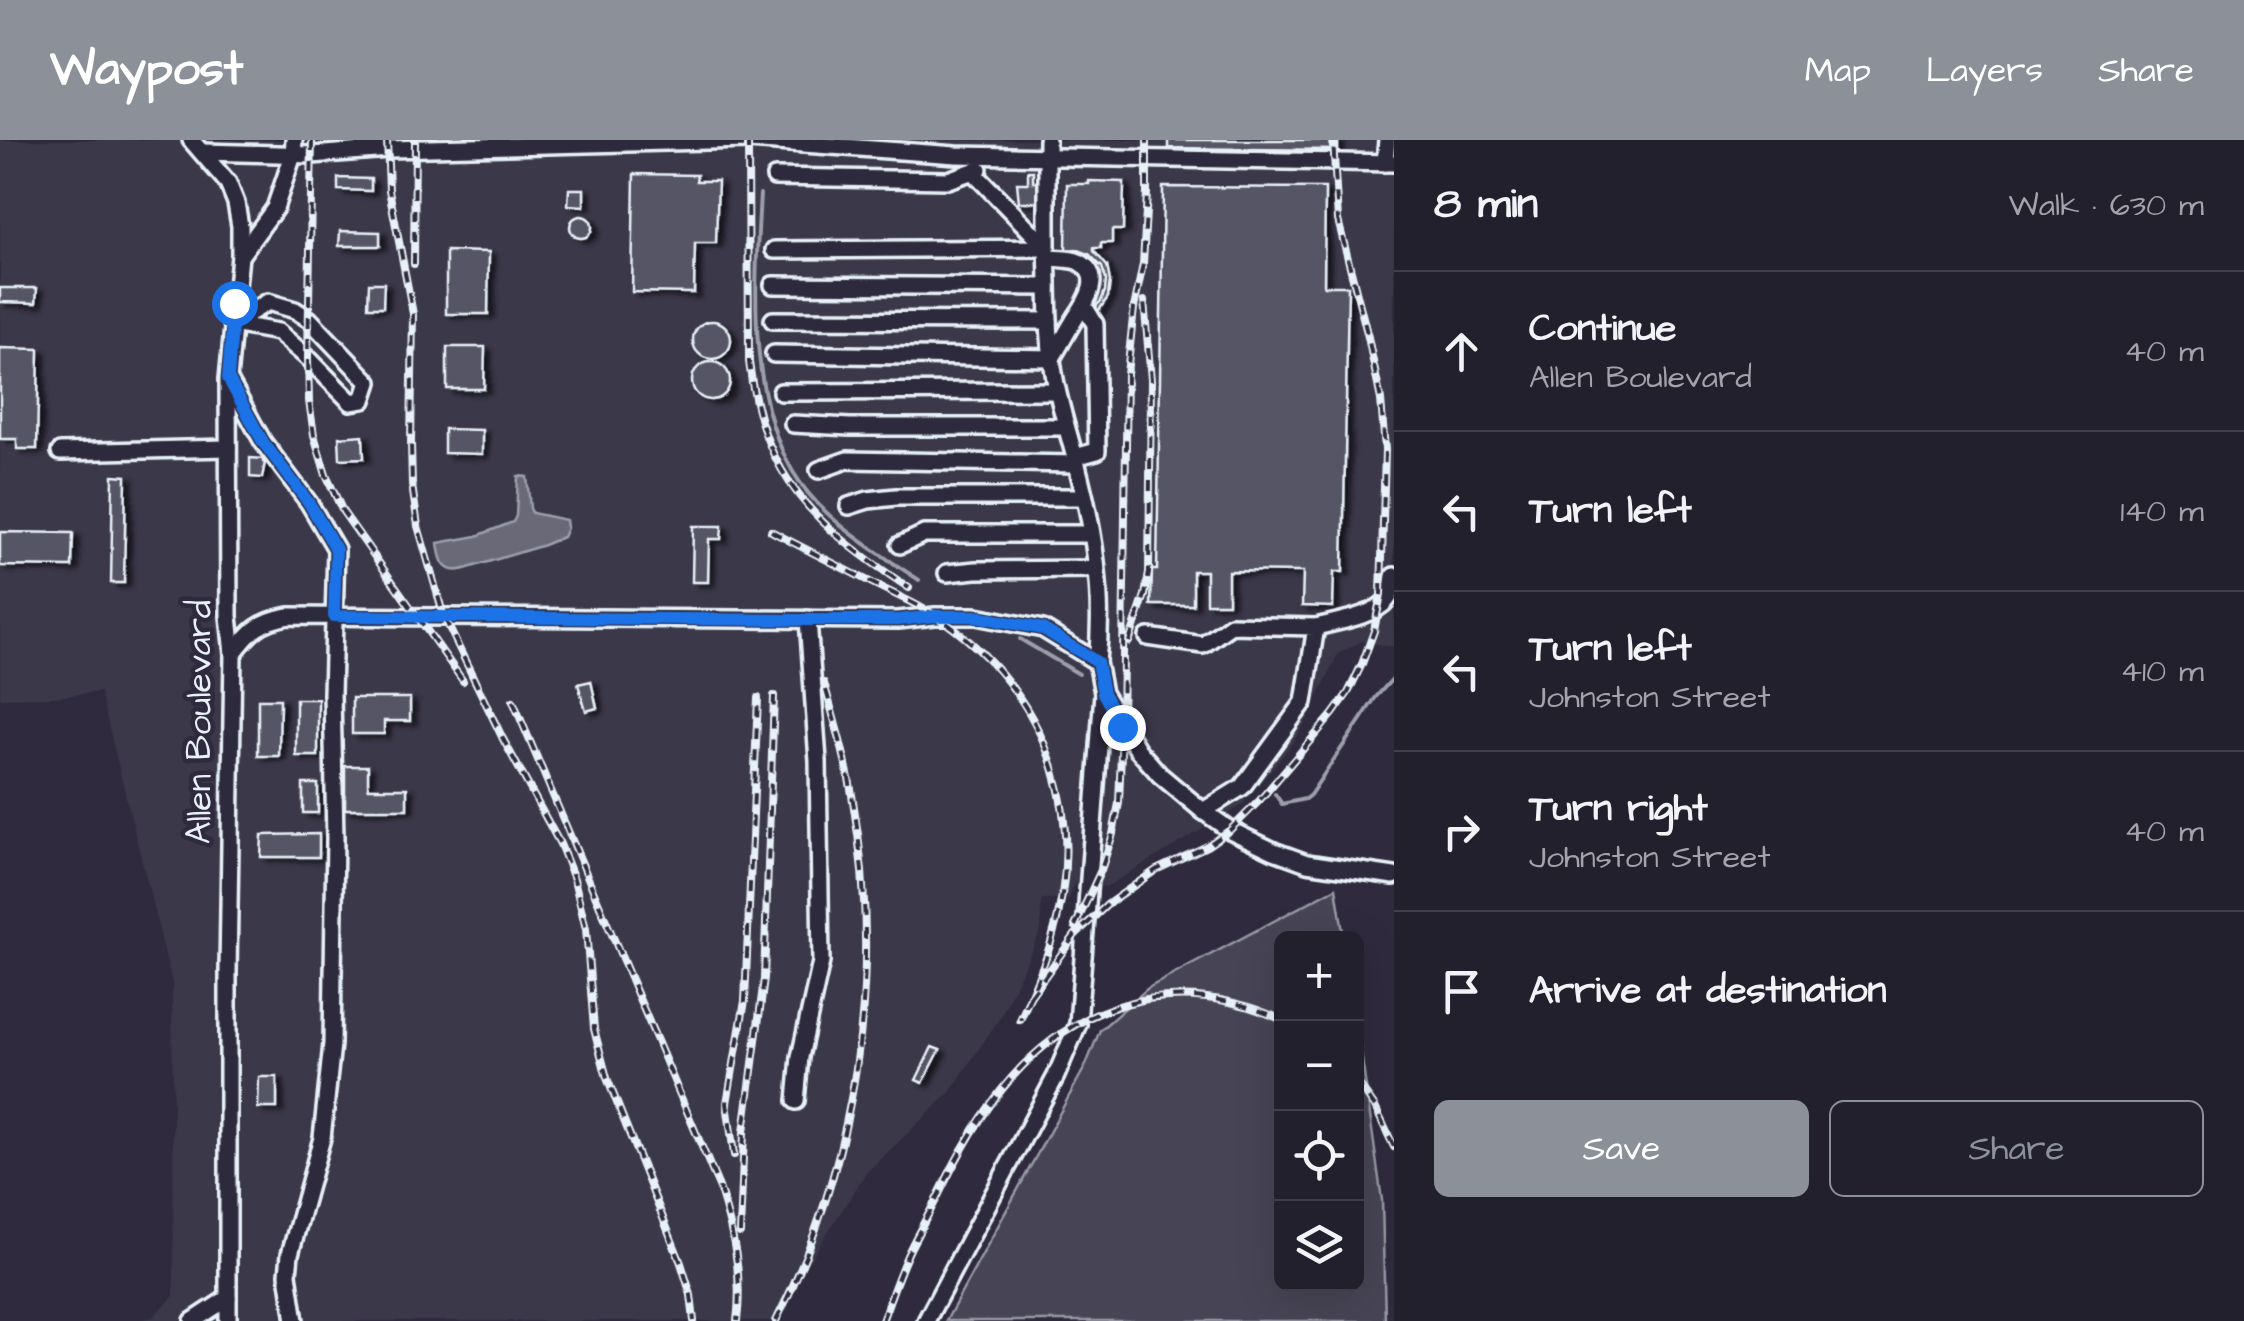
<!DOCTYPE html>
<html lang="en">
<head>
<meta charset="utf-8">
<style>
  body { margin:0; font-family:"Architects Daughter",sans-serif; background:#2f2d3a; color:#f1f3f6 }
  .controls { position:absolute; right:30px; bottom:30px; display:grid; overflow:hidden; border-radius:15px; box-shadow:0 10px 40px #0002 }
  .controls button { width:90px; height:90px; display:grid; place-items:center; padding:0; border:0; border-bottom:2px solid #403e4a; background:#23202e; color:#f1f3f6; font:50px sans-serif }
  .stop { position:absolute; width:30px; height:30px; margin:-22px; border:8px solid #1a73e8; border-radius:50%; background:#fff }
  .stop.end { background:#1a73e8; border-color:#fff; box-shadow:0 2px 10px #0008 }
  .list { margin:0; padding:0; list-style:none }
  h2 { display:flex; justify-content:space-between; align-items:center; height:130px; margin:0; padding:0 40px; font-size:42px }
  h2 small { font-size:32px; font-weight:400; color:#a3a3aa }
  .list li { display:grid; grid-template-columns:65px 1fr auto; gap:30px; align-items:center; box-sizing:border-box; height:160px; padding:0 40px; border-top:2px solid #403e4a }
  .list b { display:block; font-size:38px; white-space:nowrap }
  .list p { margin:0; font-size:32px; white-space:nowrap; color:#a3a3aa }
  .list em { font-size:32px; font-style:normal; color:#a3a3aa }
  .actions { display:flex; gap:20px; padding:30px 40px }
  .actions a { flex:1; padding:22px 0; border:2px solid #8c9099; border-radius:15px; text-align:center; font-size:35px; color:#8c9099 }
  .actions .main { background:#8c9099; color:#fff }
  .icon { flex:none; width:55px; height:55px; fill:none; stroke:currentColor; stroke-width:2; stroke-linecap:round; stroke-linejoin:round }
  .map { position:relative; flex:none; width:1394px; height:1181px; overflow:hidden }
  header { display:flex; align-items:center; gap:60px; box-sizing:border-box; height:140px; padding:0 50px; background:#8c9099; color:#fff }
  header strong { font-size:48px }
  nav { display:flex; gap:55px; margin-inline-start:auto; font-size:35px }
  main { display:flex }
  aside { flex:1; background:#23202e }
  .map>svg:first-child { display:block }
</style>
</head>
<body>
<header>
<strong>Waypost</strong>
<nav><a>Map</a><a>Layers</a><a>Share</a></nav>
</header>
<main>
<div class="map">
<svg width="1394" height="1181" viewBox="0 0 1394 1181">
  <defs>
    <filter id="shadow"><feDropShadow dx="6" dy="3.5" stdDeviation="2.5" flood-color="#0009"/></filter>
  </defs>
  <rect width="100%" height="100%" fill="#2f2a3d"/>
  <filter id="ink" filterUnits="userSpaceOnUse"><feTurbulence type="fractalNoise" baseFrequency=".01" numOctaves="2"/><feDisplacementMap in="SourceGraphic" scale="20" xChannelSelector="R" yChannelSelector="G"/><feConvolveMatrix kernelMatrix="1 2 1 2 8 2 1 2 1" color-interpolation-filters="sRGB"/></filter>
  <g filter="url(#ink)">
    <polygon fill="#3b3749" points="0,0 1394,0 1394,507 1362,501 1338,514 1308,579 1289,608 1241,666 1106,747 1074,744 1069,759 1041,760 1041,790 1001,876 949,954 866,1033 771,1181 136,1181 153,1177 174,1156 172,843 100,552 54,557 0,558"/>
    <polygon fill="#464455" stroke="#979aa6" stroke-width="2.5" points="1336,748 1344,798 1282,798 1282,1144 1356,1144 1357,884 1382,1060 1385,1181 946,1181 1086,925 1100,890 1148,848"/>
    <path fill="#696978" stroke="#9c9fab" stroke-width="2.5" d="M518 336 527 337 530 368 532 373 566 380 567 388 563 397 544 405 465 429C444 435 440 421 438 403L477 396 513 382 516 376Z"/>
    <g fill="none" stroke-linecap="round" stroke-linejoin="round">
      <g stroke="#9c9fab" stroke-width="4">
        <path d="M760 54C755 144 746 267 801 344 830 384 878 413 919 440"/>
        <polyline points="1020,499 1079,534"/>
        <polyline points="1275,654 1282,664 1305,659 1310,655 1376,557 1394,537"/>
      </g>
    </g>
    <g fill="#575565" stroke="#e8f1f8" stroke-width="2.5" filter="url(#shadow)">
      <polygon points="1168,0 1338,0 1338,10 1168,8"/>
      <polygon points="1028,31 1033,31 1033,42 1038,42 1038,62 1019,62 1017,43 1028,43"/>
      <polygon points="634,34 697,35 696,41 718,41 716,103 695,103 694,153 632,152"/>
      <polygon points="338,38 371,39 371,51 338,50"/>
      <polygon points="1089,41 1124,42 1123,90 1112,90 1112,103 1101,103 1101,108 1094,108 1094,111 1107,126 1110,141 1108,157 1097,173 1093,169 1101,161 1105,151 1106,140 1102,127 1089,114 1076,109 1066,110 1067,44 1089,44"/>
      <polygon points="1163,47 1325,48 1324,146 1348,146 1343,432 1334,432 1333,467 1302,466 1303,432 1228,431 1228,463 1206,463 1206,431 1193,431 1193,465 1151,465 1152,430 1157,430"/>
      <polygon points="569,49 584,49 584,66 568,65"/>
      <circle cx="581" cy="87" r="11"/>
      <polygon points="340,91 380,92 380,106 339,106"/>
      <polygon points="446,111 489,112 488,174 446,174"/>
      <polygon points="369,143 384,143 383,167 368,167"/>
      <polygon points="0,148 37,148 36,163 0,162"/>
      <circle cx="712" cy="200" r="19"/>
      <polygon points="447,207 485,207 484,249 447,249"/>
      <polygon points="0,208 39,209 37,309 17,309 17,299 0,299"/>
      <circle cx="711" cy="241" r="19"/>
      <polygon points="444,289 482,290 482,314 444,313"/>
      <polygon points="363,295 364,318 340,319 339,297"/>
      <polygon points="250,318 263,319 263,322 265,322 262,338 250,337"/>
      <polygon points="113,335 126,336 124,443 111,443"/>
      <polygon points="693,386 722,386 721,399 709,399 708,442 692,442"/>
      <polygon points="0,392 73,393 72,427 0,426"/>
      <polygon points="591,541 597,568 586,571 578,544"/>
      <polygon points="352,558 410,558 410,581 384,581 384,594 352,594"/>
      <polygon points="258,559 280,559 279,616 258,616"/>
      <rect x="296" y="559" width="22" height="57"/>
      <polygon points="345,626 368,626 368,648 407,648 407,669 345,669"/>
      <rect x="303" y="644" width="15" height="29"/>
      <polygon points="319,694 319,717 261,717 262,695"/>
      <polygon points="932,907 940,910 923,943 916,940"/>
      <polygon points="259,937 277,937 277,968 258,968"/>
    </g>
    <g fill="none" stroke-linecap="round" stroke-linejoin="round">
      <defs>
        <g id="minor">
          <polyline points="191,0 228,43 236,63 240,86 240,116 228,239 229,476 233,514 228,832 228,1181"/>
          <polyline points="203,12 312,15 389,9 748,0 956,15 1394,23"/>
          <polyline points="1385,23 1387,0"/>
          <path d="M973 32 1047 108C1049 151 1047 196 1055 239 1061 272 1072 304 1080 337 1095 396 1104 461 1097 522"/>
          <polyline points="775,37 948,40 979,29"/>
          <polyline points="774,110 1047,108 1047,0"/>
          <polyline points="240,116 275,68 293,15 294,0"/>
          <polyline points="773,145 1048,147"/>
          <polygon points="268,162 295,170 309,179 369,242 363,260 351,262 308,218 278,192 232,184"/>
          <polyline points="773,180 1049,181"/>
          <path d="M774 214 1052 218C1060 205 1068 190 1076 177 1087 161 1104 135 1079 122 1070 118 1058 119 1048 118"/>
          <polyline points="230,242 263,302 309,363 336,409 332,554 335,698 332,904 322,998 290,1114 288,1134 295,1181"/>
          <polyline points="781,252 1057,251"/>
          <polyline points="793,284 850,287 1066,287"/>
          <polyline points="60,312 228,308"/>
          <polyline points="1075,317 1097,311 1095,184 1084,166"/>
          <polyline points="819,330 847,320 1077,324"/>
          <polyline points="849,366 868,360 896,357 1084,357"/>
          <polyline points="900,405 924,394 1091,394"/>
          <polyline points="947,433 976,430 1096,429"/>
          <path d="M1316 487C1335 482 1375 476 1387 460 1392 454 1393 444 1394 436"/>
          <polyline points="1148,497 1203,505 1231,485 1316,487 1304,562 1242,647 1203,671"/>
          <path d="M233 514C250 491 260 481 289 476L898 480 935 476H976L1043 489 1097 522 1103 553 1138 610 1160 635 1203 671 1230 690 1274 711 1307 723 1394 736"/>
          <polyline points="796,961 800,917 821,822 818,621 808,479"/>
          <polyline points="193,1181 228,1158"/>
          <polyline points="926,1181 1056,936 1078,884 1103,553"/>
        </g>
      </defs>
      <use href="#minor" stroke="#e8f1f8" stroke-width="22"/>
      <use href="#minor" stroke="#2f2a3d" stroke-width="15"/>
      <defs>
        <g id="rail">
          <polyline points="312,0 308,218 309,261 314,295 326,335 343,372 463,541"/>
          <polyline points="387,0 389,50 413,174 411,302 412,345 418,386 444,477 503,599 560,704 574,739 586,789 594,889 607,938 681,1123 691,1155 694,1181"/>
          <path d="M748 0 749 222C763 340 816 386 909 448"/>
          <polyline points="414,124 415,0"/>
          <path d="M771 391C807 410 843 428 880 447 905 459 931 471 953 488 1053 564 1088 683 1051 802 1043 829 1031 855 1020 880"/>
          <polyline points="1129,502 1145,455 1149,433 1151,240 1144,161"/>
          <path d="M513 561 719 1047C733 1091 743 1134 737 1181"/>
          <polyline points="1075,786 1101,730 1113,694 1119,663 1122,587 1127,234 1134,168 1143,124 1147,53 1147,0"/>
          <polyline points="1030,857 1075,795 1108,764 1156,730 1207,706 1230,690 1259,661 1333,574 1348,553 1362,524 1374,491 1381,454 1385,310 1381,260 1368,197 1338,80 1333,0"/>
          <polyline points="1356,940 1375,967 1394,1007"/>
          <polyline points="734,1015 727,963 745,861 758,558"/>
          <polyline points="740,1093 744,992 764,839 774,556"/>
          <path d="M776 1181C857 1022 883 837 853 661 847 621 835 582 824 543"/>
          <path d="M882 1181C891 1157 899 1132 910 1109 920 1089 932 1069 942 1048 986 958 1042 878 1147 859 1193 852 1240 860 1282 880"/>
        </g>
      </defs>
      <use href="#rail" stroke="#e8f1f8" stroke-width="8"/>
      <use href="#rail" stroke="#2f2a3d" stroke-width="4" stroke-dasharray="11" stroke-linecap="butt"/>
    </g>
  </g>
  <g fill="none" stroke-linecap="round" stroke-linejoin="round" filter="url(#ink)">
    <polyline stroke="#1a73e8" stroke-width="12" points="234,163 228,238 263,302 309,363 336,409 334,476 808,480 898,480 936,476 976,476 1043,489 1097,522 1103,553 1122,587"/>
  </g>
  <g text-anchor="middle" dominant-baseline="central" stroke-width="9" stroke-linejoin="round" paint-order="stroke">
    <g font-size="35" fill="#e8f1f8" stroke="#2f2a3d">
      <text transform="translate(199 582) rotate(-90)">Allen Boulevard</text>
    </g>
  </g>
</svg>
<div class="controls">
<button>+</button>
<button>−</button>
<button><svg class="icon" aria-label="locate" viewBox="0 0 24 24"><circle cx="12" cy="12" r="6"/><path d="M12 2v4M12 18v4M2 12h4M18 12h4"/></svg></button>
<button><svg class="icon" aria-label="layers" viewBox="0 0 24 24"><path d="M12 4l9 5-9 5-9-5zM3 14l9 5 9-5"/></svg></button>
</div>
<div class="stop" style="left:234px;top:163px"></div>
<div class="stop end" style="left:1122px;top:587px"></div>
</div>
<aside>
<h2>8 min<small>Walk · 630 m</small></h2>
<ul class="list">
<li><svg class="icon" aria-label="ahead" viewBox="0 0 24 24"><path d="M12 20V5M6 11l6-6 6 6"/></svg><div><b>Continue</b><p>Allen Boulevard</p></div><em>40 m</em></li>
<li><svg class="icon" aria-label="left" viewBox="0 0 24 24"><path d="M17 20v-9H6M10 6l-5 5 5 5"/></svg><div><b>Turn left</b></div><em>140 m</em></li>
<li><svg class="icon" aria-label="left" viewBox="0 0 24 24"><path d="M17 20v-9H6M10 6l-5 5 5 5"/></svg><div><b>Turn left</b><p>Johnston Street</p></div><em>410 m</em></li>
<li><svg class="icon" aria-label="right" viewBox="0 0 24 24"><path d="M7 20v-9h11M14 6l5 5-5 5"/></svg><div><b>Turn right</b><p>Johnston Street</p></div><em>40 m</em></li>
<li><svg class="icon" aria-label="arrive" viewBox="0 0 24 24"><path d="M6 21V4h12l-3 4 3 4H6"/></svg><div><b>Arrive at destination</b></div></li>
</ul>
<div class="actions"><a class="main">Save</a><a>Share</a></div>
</aside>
</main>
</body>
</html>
